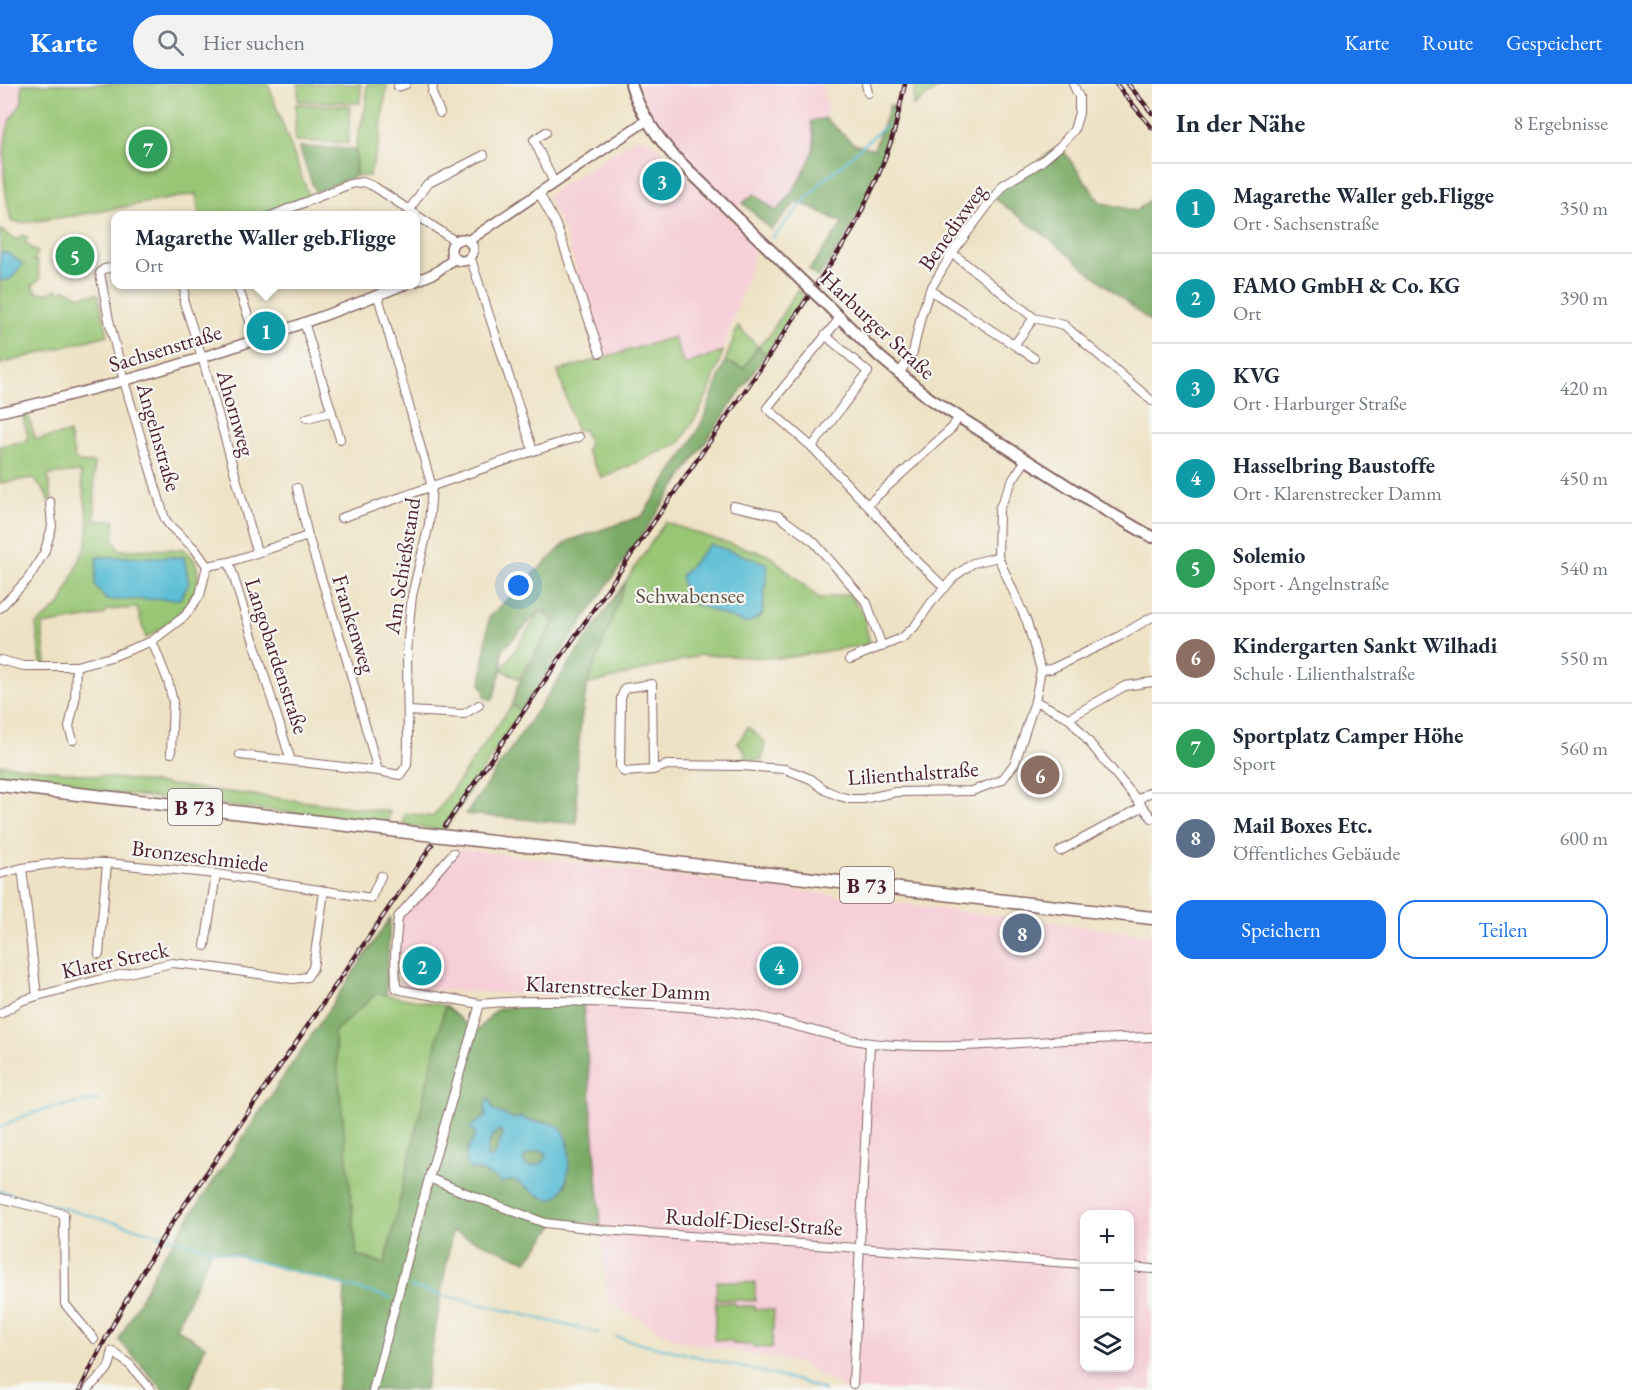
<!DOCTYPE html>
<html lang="de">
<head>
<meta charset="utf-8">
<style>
  body { margin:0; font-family:"EB Garamond",serif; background:#f2f2f3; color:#1f2937 }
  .controls { position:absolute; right:18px; bottom:18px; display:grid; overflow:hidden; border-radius:12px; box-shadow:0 3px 9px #0003 }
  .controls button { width:54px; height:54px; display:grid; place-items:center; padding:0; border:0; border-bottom:2px solid #e0e1e3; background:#fff; color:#1f2937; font:30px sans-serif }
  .you { position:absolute; left:519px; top:502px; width:21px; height:21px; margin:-15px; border:4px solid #fff; border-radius:50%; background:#1a73e8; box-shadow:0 0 0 9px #1a73e833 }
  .badge { display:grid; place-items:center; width:39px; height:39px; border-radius:50%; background:#1a73e8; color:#fff; font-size:20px; font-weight:700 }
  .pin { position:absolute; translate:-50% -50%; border:3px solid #fff; box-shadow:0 2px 6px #0006 }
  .popup { position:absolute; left:111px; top:127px; width:309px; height:78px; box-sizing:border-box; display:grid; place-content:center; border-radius:12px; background:#fff; filter:drop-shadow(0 2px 4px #0005); font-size:20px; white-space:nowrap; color:#747a83 }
  .popup b { font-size:22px; color:#1f2937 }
  .popup::after { content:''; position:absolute; left:50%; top:100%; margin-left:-12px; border:12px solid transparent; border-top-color:#fff }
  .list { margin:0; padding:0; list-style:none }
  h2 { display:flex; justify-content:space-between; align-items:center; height:78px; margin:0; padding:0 24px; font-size:26px }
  h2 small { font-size:20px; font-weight:400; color:#747a83 }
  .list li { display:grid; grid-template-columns:39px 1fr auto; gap:18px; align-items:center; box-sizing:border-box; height:90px; padding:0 24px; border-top:2px solid #e0e1e3 }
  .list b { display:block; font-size:22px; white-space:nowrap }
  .list p { margin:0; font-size:20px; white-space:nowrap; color:#747a83 }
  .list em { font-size:20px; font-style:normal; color:#747a83 }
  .actions { display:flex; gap:12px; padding:18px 24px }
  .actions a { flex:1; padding:14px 0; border:2px solid #1a73e8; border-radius:18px; text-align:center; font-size:21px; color:#1a73e8 }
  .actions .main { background:#1a73e8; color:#fff }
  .icon { flex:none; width:33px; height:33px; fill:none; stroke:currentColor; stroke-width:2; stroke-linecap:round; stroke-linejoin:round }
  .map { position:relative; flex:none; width:1152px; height:1306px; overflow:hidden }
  header { display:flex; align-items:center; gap:36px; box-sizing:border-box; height:84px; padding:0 30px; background:#1a73e8; color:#fff }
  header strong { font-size:28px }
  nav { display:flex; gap:33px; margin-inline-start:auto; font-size:21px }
  .search { width:420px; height:54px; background:#f2f2f3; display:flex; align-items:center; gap:15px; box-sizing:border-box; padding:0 21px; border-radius:33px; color:#747a83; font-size:22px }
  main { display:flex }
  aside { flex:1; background:#fff }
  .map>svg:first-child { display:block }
</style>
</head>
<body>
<header>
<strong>Karte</strong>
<div class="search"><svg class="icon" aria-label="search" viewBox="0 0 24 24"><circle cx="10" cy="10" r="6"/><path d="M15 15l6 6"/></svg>Hier suchen</div>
<nav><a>Karte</a><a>Route</a><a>Gespeichert</a></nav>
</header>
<main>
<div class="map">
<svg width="1152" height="1306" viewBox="0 0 1152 1306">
  <rect width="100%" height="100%" fill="#f6f6f2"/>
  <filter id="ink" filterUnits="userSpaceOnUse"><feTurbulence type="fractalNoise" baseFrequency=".0167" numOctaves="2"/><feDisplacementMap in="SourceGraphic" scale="12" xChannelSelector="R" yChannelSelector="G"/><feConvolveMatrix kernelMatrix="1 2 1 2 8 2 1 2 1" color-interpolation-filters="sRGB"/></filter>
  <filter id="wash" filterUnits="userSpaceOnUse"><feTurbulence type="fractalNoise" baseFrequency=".008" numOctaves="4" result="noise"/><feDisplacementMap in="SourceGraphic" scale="24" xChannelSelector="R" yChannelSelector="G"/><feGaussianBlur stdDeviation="1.35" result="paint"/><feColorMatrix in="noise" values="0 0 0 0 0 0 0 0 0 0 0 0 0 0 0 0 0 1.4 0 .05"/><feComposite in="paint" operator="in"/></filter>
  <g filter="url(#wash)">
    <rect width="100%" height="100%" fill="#eee2c4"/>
    <g fill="#f6cfd8" fill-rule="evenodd">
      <polygon points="0,0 22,0 21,20 9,36 5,53 3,95 0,95"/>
      <polygon points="638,0 821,0 828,23 825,34 811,37 815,58 812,71 786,118 777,127 743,119 738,126 707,97 672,59 651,29"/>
      <polygon points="640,53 651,57 741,146 756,164 723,267 683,281 673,253 605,273 565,151 547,111 636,54"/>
      <path d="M461 765 1152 851V1306H847L800 1279 677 1256 607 1217 583 920 581 913 400 904V835ZM1084 1130H1130V1284H1084Z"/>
    </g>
    <g fill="#98c675" stroke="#717250" stroke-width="1.5" fill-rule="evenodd">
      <path d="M22 0H268L309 112 260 131H199L196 110 73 132 21 139 11 137C4 103 0 72 9 39 11 31 19 26 21 19 23 13 22 6 22 0Z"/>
      <polygon points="298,0 361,0 360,19 298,17"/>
      <polygon points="367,0 387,0 379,59 369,92 356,92 356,60 366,22"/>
      <polygon points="915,0 944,0 913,22"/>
      <polygon points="296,20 350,22 348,59 295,57"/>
      <polygon points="0,146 17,156 23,151 28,154 25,159 38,169 33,177 37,177 40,195 32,202 38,209 49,209 57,205 59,209 65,205 80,212 98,210 108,251 0,280"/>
      <polygon points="797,206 804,212 766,270 758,263 744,284 725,278 738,242 758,263 769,252"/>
      <polygon points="674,253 684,281 723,267 710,305 699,328 680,359 602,394 586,367 589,358 583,346 576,347 558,287"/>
      <path d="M27 328 35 354 38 355 69 349 75 375 79 378 94 379 95 437 115 436 113 455 119 466 184 465C187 468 192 472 194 476 197 479 197 485 198 490 200 520 168 539 146 554L137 524 107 526 104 531 42 541 46 580H41L36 541 61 520 87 459 89 440 80 388 48 391 52 416 48 417 46 409 33 394 0 399V362L26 357 28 352 22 330ZM97 473H185L106 516Z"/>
      <polygon points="665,438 711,454 769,471 820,515 849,510 863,530 870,560 784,574 701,571 587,601 626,497"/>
      <polygon points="540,528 555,536 519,595 502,586"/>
      <polygon points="512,621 521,627 444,747 403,741 405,729 433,733"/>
      <polygon points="748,643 765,658 762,676 745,675 745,667 738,659"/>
      <polygon points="0,680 390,728 387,740 0,696"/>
      <polygon points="377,909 445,922 385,1180 356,1171 334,948"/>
      <polygon points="717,1197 755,1199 755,1217 716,1215"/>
      <polygon points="716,1218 735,1219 736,1222 754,1222 755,1225 774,1226 772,1264 753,1263 752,1261 733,1260 733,1257 714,1256"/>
    </g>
    <g fill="#7aab66" stroke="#626548" stroke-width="1.5" fill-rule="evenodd">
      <path d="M890 21 897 23C887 60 875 97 858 132 847 154 832 174 818 194L809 186 843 139 797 117 771 146 743 119 754 110 776 127C790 115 811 79 814 61 815 53 812 45 811 37L825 34 854 60 874 65Z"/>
      <polygon points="1060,62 1100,118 1136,127 1152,114 1152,239 1047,153 994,114 1003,101"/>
      <polygon points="299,63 356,65 356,92 315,108"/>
      <polygon points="758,263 766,270 521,627 512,621 518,601 556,536 541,526 502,566 502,583 493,616 484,613 485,608 481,600 489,533 568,457 642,432 689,362 703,336 725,278 744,284"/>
      <polygon points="626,497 587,602 581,636 576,689 577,740 466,730"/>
      <path d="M390 834 386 911 377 909 334 948 357 1172 385 1180 445 922 476 948 496 926 524 920H583L601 1140 558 1136 527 1177 452 1147 425 1306H337L341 1287 345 1201 212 1165 176 1244 205 1262 190 1306H163L119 1256 160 1177ZM488 1015 492 1026 514 1035 521 1033C529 1039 539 1036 548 1038L569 1059V1073L566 1102 537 1109 514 1096 501 1099 494 1093 482 1087 472 1086 467 1080 468 1063 473 1057 476 1050 474 1040 487 1033Z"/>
      <path d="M499 1046 502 1048 503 1051 494 1072 489 1075 487 1074C486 1064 490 1051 499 1046Z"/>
      <polygon points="538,1067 545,1067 546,1070 544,1078 531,1083 524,1080 523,1077 526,1071"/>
    </g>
    <g fill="#56bcd4" stroke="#506e80" stroke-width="1.5" fill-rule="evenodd">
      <polygon points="6,168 23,180 11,195 0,197 0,169"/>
      <polygon points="710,460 768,480 762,531 746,540 685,516 681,492"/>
      <polygon points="97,473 184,473 189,499 180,515 106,516 95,501"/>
      <path d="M489 1014 493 1026 514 1035 522 1033C534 1043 553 1032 564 1048 573 1061 571 1113 551 1115 540 1115 524 1101 514 1096L501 1099 494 1093 481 1087 468 1084C462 1068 470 1063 476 1050L470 1044 474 1040 486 1033C485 1026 483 1020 489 1014ZM499 1046 502 1048 503 1051 494 1072 489 1075 487 1074C486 1064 490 1051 499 1046ZM538 1067 545 1068 546 1070 544 1078 531 1083 524 1080 523 1077 526 1071Z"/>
    </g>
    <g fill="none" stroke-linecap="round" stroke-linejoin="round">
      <g stroke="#56bcd4" stroke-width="2">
        <polyline points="772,154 820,100 885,42"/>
        <path d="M0 1044C31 1025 64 1021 99 1016"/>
        <polyline points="0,1107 391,1214"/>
        <polyline points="410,1203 598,1249"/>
        <polyline points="616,1253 799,1297 824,1306"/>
      </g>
    </g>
  </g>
  <g filter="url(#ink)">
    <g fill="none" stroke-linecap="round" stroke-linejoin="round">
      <defs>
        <g id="minor">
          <polyline points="866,0 868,9"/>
          <polyline points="433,1 432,9 440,29"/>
          <polyline points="398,3 406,0"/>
          <polyline points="546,48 534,56 554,99"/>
          <polyline points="539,109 555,139 561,154 600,269"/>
          <polyline points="409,126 427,100 484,71"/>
          <polyline points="271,132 350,100 363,98 375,103 455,157"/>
          <polyline points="952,169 1034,234 1064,241 1152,317"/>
          <polyline points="470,172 533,367"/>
          <polyline points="116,183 104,185 100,189 109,236 124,297 165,435 170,442 195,465 207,482"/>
          <polyline points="185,200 184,218 202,273 257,468"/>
          <polyline points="237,200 256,255"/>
          <polyline points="930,206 1034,274"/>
          <polyline points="840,234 767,324 812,363 881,436 910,470 945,504"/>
          <polyline points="304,238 340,355"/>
          <polyline points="1014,261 1034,234"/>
          <polyline points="899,290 913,268 921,232 930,206 952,169 1003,101 1041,78 1060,62 1074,46 1079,29 1079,13 1073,0"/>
          <polyline points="307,334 331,328"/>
          <polyline points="812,363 868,288 825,251"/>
          <polyline points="1026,376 1013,395 999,425 998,473 1027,538 1041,586 1035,617 1069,634 1152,734"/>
          <polyline points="297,404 308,452 346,573 378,687"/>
          <polyline points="867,421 952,344 958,334"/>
          <polyline points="733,422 779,432 814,458 867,519 882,563"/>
          <polyline points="341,434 533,367 579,353"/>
          <polyline points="229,478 291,677"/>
          <polyline points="207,482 229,478 308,452"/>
          <polyline points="0,524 28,495 44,469 52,443 50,418"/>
          <polyline points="152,557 168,597 173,618 171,669"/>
          <polyline points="850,575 902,554 915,542 931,519 955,492 973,479 998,473"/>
          <polyline points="0,576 24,582 76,582 111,573 152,557 185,532 200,511 207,482"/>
          <polyline points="1041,586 1051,585 1118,553 1152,533"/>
          <polyline points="408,627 464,630 479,621"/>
          <polyline points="1069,634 1125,602 1152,598"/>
          <polyline points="73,656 69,643 75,616 76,582"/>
          <polyline points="240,671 378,687 400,691 407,681 408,659 407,569 410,530 412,512 429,440 432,403 378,212"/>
          <polyline points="653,686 652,600 625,604 621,614 620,682 624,688 653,686 667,681 742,682 785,685 811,695 825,706 839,712 850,715 863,715 896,708 972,707 1002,696 1015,679 1035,617"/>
          <polyline points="1137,716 1152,707"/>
          <polyline points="1060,767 1142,723"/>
          <polyline points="453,769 398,833 395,869 396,904 401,906 480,920"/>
          <polyline points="22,784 37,912"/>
          <polyline points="0,790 22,784 64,778 107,779 216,790 371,814 381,792"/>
          <polyline points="205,862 216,790"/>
          <polyline points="99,870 107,779"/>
          <polyline points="0,930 21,917 37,912 98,896 172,879 202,882 293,895 307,893 313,884 324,807"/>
          <polyline points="429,1094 473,1112 545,1139 604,1146 1084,1180"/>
          <polyline points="0,1114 64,1130 65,1220 94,1255"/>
          <polyline points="1130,1183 1152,1185"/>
          <polyline points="112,1267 130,1281 151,1306"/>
          <polyline points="853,1300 870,959"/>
          <path d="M88 1306C99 1289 111 1292 112 1267"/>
          <path d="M373 1306 429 1094 480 920C529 915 579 917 629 920 673 922 718 924 760 933 797 941 833 954 871 959 936 966 1001 960 1066 956 1094 955 1123 954 1152 953"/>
        </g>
        <g id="tertiary">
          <circle cx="462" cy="166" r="11"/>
          <polyline points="468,157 647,36"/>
          <polyline points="416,197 435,189 455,174"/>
          <path d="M0 328C139 297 274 253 406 200"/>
        </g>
        <g id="secondary">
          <path d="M631 0C639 27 655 50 673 71L803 198"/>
          <polyline points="824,218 880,273 929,314 1107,427 1152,453"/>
        </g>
        <polyline id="primary" points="0,701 1152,834"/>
      </defs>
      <use href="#minor" stroke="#836361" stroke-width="10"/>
      <use href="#tertiary" stroke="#836361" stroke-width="12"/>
      <use href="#secondary" stroke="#836361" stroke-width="14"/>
      <use href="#primary" stroke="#836361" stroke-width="15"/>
      <use href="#minor" stroke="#fff" stroke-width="8"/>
      <use href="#tertiary" stroke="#fff" stroke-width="9"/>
      <use href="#secondary" stroke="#fff" stroke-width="10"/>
      <use href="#primary" stroke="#fff" stroke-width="12"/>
      <defs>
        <g id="rail">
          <polyline points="1116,0 1152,44"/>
          <polyline points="1128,0 1152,29"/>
          <polyline points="445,742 633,468 760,285 851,149 876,97 885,74 894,48 905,0"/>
          <path d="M80 1306C106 1251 136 1197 168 1145L432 761"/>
        </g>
      </defs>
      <use href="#rail" stroke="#4a1f2b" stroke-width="4.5"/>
      <use href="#rail" stroke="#f6f6f2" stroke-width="2" stroke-dasharray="7" stroke-linecap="butt"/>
      <defs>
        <polyline id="secondary-bridge" points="803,198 824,218"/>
      </defs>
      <use href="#secondary-bridge" stroke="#836361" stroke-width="14" stroke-linecap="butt"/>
      <use href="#secondary-bridge" stroke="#fff" stroke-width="10"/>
    </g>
  </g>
  <g text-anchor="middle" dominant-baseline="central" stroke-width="4.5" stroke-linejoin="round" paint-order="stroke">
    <g fill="#f6f6f2" stroke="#7e6067" stroke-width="1.5">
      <rect x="168" y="705" width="54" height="36" rx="4.5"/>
      <rect x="840" y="783" width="54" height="36" rx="4.5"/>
    </g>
    <g font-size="21" font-weight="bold" fill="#4a1f2b">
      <text x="195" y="723">B 73</text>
      <text x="867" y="801">B 73</text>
    </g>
    <g font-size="22" fill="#4a1f2b" stroke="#f6f6f2">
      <text transform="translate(952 143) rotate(-55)">Benedixweg</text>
      <text transform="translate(878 241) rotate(43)">Harburger Straße</text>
      <text transform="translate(165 264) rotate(-17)">Sachsenstraße</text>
      <text transform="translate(236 329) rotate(74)">Ahornweg</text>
      <text transform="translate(159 353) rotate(74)">Angelnstraße</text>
      <text transform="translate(402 482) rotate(-81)">Am Schießstand</text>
      <text transform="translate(354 540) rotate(73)">Frankenweg</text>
      <text transform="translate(277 572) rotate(72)">Langobardenstraße</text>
      <text transform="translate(913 689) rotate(-4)">Lilienthalstraße</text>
      <text transform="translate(200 772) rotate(7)">Bronzeschmiede</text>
      <text transform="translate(115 876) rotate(-12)">Klarer Streck</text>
      <text transform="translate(618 904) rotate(3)">Klarenstrecker Damm</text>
      <text transform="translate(754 1138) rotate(4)">Rudolf-Diesel-Straße</text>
    </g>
    <g font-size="22" fill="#615141" stroke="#f6f6f2">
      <text x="690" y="511">Schwabensee</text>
    </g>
  </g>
</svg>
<div class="controls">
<button>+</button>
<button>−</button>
<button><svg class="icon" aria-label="layers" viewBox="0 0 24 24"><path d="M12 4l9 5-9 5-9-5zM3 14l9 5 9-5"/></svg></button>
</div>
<div class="you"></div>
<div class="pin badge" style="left:266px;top:247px;background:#0f9aa8">1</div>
<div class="popup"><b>Magarethe Waller geb.Fligge</b>Ort</div>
<div class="pin badge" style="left:422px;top:882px;background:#0f9aa8">2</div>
<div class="pin badge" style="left:662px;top:97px;background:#0f9aa8">3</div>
<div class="pin badge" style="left:779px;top:882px;background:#0f9aa8">4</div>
<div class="pin badge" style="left:75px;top:172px;background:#2e9e5b">5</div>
<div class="pin badge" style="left:1040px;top:691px;background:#8d6e63">6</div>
<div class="pin badge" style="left:148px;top:65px;background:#2e9e5b">7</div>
<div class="pin badge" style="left:1022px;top:849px;background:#5c6f8a">8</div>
</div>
<aside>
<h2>In der Nähe<small>8 Ergebnisse</small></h2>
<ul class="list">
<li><span class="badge" style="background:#0f9aa8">1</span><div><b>Magarethe Waller geb.Fligge</b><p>Ort · Sachsenstraße</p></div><em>350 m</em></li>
<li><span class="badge" style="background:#0f9aa8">2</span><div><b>FAMO GmbH &amp; Co. KG</b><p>Ort</p></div><em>390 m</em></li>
<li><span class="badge" style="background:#0f9aa8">3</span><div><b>KVG</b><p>Ort · Harburger Straße</p></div><em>420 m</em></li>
<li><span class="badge" style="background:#0f9aa8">4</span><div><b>Hasselbring Baustoffe</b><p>Ort · Klarenstrecker Damm</p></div><em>450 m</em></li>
<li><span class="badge" style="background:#2e9e5b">5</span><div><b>Solemio</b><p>Sport · Angelnstraße</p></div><em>540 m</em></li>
<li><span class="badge" style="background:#8d6e63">6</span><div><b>Kindergarten Sankt Wilhadi</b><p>Schule · Lilienthalstraße</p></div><em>550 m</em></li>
<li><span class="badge" style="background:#2e9e5b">7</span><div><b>Sportplatz Camper Höhe</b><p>Sport</p></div><em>560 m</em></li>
<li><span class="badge" style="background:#5c6f8a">8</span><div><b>Mail Boxes Etc.</b><p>Öffentliches Gebäude</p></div><em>600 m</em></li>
</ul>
<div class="actions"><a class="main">Speichern</a><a>Teilen</a></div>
</aside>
</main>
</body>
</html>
